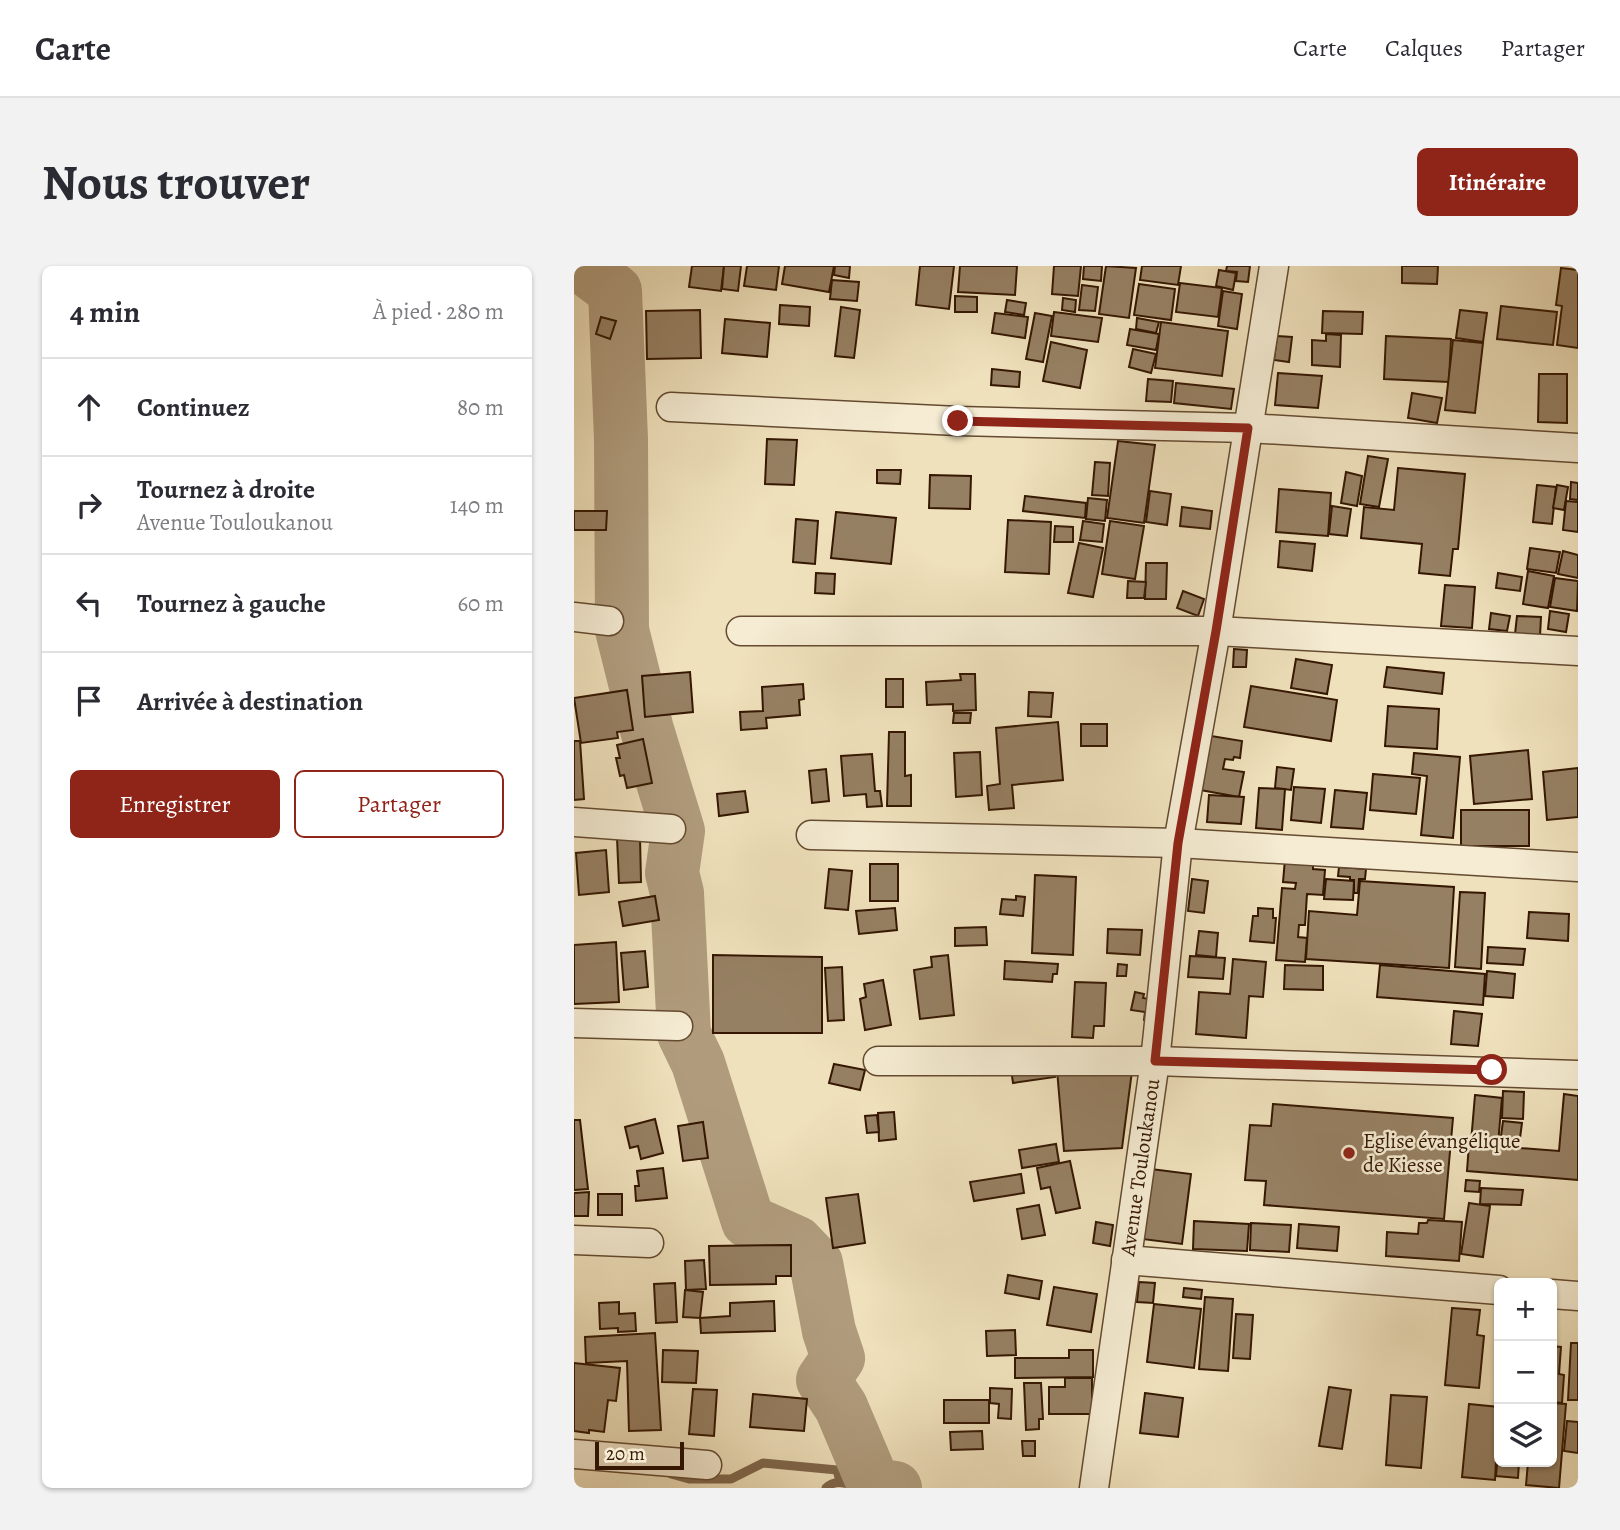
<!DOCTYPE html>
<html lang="fr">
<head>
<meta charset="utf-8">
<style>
  body { margin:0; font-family:Alegreya,serif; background:#f2f2f3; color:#2b2b33 }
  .controls { position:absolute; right:21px; bottom:21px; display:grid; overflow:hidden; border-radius:10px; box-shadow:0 2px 5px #0004 }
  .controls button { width:63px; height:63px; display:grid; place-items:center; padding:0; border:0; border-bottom:2px solid #e1e1e2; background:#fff; color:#2b2b33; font:35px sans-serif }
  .scale { position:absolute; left:21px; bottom:18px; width:89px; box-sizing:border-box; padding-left:7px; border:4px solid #351702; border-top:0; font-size:19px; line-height:24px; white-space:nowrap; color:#351702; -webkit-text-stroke:5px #f5ecd3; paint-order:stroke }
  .stop { position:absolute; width:21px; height:21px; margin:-16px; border:5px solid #8f2418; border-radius:50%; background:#fff }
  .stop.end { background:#8f2418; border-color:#fff; box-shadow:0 2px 7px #0008 }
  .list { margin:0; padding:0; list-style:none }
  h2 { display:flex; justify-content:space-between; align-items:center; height:91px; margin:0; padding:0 28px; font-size:30px }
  h2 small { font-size:23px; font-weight:400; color:#7c7c81 }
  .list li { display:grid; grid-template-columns:46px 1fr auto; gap:21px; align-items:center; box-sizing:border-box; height:98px; padding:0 28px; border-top:2px solid #e1e1e2 }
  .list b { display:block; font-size:26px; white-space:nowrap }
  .list p { margin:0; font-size:23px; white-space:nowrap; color:#7c7c81 }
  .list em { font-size:23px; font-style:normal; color:#7c7c81 }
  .actions { display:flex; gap:14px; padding:21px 28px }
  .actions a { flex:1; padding:16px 0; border:2px solid #8f2418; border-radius:10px; text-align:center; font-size:24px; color:#8f2418 }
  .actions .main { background:#8f2418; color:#fff }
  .icon { flex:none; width:38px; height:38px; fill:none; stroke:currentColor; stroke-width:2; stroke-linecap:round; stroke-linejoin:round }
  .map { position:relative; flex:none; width:1004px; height:1222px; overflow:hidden; border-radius:10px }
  header { display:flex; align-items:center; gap:42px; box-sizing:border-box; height:98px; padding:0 35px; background:#fff; border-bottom:2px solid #e1e1e2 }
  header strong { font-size:33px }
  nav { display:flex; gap:38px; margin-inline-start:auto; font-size:24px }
  .intro { display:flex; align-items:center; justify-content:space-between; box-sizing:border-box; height:168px; padding:0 42px }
  h1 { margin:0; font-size:49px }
  .button { padding:18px 32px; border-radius:10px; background:#8f2418; color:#fff; font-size:24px; font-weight:700 }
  main { display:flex; gap:42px; padding:0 42px }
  aside { flex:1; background:#fff; border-radius:10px; box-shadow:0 2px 5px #0004 }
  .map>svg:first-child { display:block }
</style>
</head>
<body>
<header>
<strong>Carte</strong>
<nav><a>Carte</a><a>Calques</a><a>Partager</a></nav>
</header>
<div class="intro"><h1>Nous trouver</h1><a class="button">Itinéraire</a></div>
<main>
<aside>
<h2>4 min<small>À pied · 280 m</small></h2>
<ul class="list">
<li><svg class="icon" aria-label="ahead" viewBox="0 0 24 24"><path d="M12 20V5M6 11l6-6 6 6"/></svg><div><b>Continuez</b></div><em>80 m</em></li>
<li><svg class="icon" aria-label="right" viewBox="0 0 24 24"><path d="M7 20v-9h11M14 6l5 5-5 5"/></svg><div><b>Tournez à droite</b><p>Avenue Touloukanou</p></div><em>140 m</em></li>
<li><svg class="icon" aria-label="left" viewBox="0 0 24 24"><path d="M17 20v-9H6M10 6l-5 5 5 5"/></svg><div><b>Tournez à gauche</b></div><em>60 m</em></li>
<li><svg class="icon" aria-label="arrive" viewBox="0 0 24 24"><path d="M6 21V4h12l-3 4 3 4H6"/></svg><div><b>Arrivée à destination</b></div></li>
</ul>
<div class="actions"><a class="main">Enregistrer</a><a>Partager</a></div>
</aside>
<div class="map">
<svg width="1004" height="1222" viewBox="0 0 1004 1222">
  <rect width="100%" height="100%" fill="#efe1bc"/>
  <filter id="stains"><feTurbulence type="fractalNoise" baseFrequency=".00286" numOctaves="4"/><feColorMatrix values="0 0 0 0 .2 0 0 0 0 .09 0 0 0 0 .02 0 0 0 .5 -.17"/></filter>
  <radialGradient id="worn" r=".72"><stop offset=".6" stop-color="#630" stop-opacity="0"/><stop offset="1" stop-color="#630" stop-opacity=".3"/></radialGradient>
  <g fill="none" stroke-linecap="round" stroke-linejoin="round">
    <g stroke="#7f674c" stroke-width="9">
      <polyline points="97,1208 115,1213 157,1213 189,1197 263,1204 266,1215"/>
      <path d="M252 1222C264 1210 277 1221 291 1222"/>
    </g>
    <polyline stroke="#b09c7d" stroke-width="54" points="8,0 41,25 47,173 48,364 73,464 104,565 98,607 103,627 110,768 124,797 174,955 223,977 242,997 255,1065 264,1092 249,1114 267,1141 300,1219 321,1222"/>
  </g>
  <g fill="#968063" stroke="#351702" stroke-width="2">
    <polygon points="118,0 150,0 147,25 115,21"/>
    <polygon points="150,0 167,0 164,25 148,23"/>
    <polygon points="173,0 205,0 202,24 170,20"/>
    <polygon points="211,0 260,0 255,26 208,18"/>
    <polygon points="261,0 276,0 275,12 260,9"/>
    <polygon points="346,0 380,0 375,43 342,39"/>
    <polygon points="386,0 443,0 441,29 384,26"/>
    <polygon points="480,0 507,0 504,30 478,28"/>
    <polygon points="510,0 528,0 527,15 509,13"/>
    <polygon points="532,0 562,2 555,52 525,48"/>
    <polygon points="568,0 607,0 604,19 566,14"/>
    <polygon points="653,0 676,0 674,16 662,15 663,6 652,5"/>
    <polygon points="828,0 864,0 863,18 828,17"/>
    <polygon points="987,2 1004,4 1004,82 983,79 988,40 982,39"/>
    <polygon points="645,4 662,7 659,24 642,20"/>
    <polygon points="258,14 285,16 283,35 256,33"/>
    <polygon points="606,17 648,22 644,51 602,46"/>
    <polygon points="565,18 601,23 597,54 560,49"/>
    <polygon points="508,19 524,21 521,45 505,44"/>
    <polygon points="649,25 668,28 663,63 644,60"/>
    <polygon points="381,30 403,31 403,46 381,46"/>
    <polygon points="489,32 502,34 501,46 488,44"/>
    <polygon points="433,34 452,37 450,49 431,46"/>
    <polygon points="206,39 236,41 235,60 205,58"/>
    <polygon points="927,40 983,46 979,79 923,73"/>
    <polygon points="267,41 286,44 280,92 261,90"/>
    <polygon points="126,44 127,92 73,93 72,45"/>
    <polygon points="886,44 913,47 909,76 882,72"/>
    <polygon points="749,45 789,46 788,68 748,67"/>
    <polygon points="480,46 528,52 524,76 477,70"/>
    <polygon points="421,47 454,51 451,72 418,67"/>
    <polygon points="461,47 478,50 469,96 452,93"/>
    <polygon points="27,51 42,55 36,73 22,68"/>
    <polygon points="563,52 585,56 582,67 562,63"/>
    <polygon points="151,53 196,57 193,91 148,87"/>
    <polygon points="587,56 654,65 648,110 581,102"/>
    <polygon points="556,63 585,68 582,84 553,79"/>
    <polygon points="752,68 767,69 766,101 738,99 738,74 752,75"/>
    <polygon points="703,70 718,71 715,96 700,94"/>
    <polygon points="812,70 877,73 875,116 810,113"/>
    <polygon points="879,74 909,77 901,147 871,144"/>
    <polygon points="477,76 513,84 506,122 469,115"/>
    <polygon points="559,83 582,88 577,107 555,101"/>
    <polygon points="418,103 446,106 445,121 417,119"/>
    <polygon points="704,107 748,110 744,142 701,139"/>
    <polygon points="965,108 993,108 993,157 964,156"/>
    <polygon points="574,113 599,115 597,136 572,135"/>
    <polygon points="602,117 660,123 657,143 600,137"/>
    <polygon points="838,127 868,132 863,157 834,152"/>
    <polygon points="193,173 223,174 220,219 191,218"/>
    <polygon points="544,175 581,179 570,257 533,252"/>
    <polygon points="794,190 814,193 805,241 786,238"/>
    <polygon points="521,196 536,197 534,230 518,229"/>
    <polygon points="824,202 891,208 884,283 879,283 876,310 845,307 848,278 787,272 790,241 820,244"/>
    <polygon points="303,204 327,204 326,218 303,217"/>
    <polygon points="772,206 788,210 783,240 767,237"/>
    <polygon points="356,209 397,210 396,243 355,242"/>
    <polygon points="997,216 1004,217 1004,234 996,233"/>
    <polygon points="963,219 982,221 978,258 959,256"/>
    <polygon points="983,219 994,221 990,244 979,242"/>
    <polygon points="705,223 757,227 754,270 702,266"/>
    <polygon points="576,225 597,228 593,259 572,256"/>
    <polygon points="451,230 512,237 511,252 449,245"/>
    <polygon points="514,232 533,234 531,255 512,253"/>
    <polygon points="992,235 1004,236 1004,266 989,264"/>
    <polygon points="758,240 777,243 773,270 755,268"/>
    <polygon points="608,241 638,245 636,263 606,260"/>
    <polygon points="0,245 33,245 32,264 0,264"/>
    <polygon points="262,246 322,252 317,298 257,292"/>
    <polygon points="222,253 244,255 241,298 219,296"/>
    <polygon points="434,254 477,256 475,308 431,306"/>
    <polygon points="509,255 530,258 528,276 506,274"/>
    <polygon points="536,255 570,260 561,313 528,308"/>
    <polygon points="481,260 499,261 499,276 480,276"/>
    <polygon points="706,275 741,278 738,305 704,301"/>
    <polygon points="505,277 529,282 519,331 494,327"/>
    <polygon points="956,282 986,286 982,307 953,303"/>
    <polygon points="989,285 1004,289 1004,312 984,308"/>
    <polygon points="572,297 593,297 592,333 571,333"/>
    <polygon points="954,305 980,310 974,342 949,338"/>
    <polygon points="242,307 261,308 260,328 241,327"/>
    <polygon points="924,307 948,311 946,325 922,322"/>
    <polygon points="981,312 1004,315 1003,345 976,341"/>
    <polygon points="554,315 572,316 570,332 553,332"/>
    <polygon points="871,319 901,321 898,362 867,360"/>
    <polygon points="609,325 630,333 624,350 603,342"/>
    <polygon points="976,345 995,348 992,366 974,363"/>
    <polygon points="917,347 936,350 933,365 915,363"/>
    <polygon points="943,350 967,351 966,370 941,368"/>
    <polygon points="660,383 673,384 672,401 659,401"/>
    <polygon points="722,393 758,399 753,428 717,422"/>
    <polygon points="813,401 870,407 868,428 810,421"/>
    <polygon points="116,406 119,446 71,451 68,410"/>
    <polygon points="386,408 401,408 402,444 379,445 379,438 353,439 352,416 387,414"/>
    <rect x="312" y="413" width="17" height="28"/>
    <polygon points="229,418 230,433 225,434 226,449 192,452 193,462 167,464 166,446 189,445 188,421"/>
    <polygon points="677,420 763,434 757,475 670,461"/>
    <polygon points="53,424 59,464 43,466 44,472 7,477 0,432"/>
    <polygon points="455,426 479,427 477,451 454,450"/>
    <polygon points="814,440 865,443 863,483 811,480"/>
    <polygon points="380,447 397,447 396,457 379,457"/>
    <polygon points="484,456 489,514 438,519 440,542 415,544 413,520 426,518 422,462"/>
    <rect x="507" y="458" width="26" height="22"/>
    <polygon points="315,466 331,466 331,510 337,509 337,540 313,540"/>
    <polygon points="625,468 668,475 666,492 660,491 659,494 651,493 649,503 670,506 665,531 615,522"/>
    <polygon points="69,473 78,517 53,522 50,509 46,510 42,492 46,492 43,479"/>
    <polygon points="0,475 6,475 10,533 0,534"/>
    <polygon points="954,484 958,533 900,538 896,490"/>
    <polygon points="406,486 408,529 382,531 380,487"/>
    <polygon points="840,487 886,491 879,572 847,569 853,510 838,508"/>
    <polygon points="298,488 301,525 306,525 308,540 293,541 292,528 270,530 267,490"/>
    <polygon points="703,501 720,503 717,524 701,522"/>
    <polygon points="1004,502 1004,551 973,554 969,506"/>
    <polygon points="252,503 255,535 238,537 235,505"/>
    <polygon points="799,508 846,512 842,548 796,544"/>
    <polygon points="720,521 751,523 747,557 717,554"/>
    <polygon points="685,522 711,523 708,564 682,562"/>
    <polygon points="761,524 793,527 789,563 757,561"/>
    <polygon points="171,525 174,546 145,550 143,528"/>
    <polygon points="635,529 670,531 667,558 633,556"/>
    <rect x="887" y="544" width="68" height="36"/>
    <polygon points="66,571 67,616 45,617 43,572"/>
    <polygon points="32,584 35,626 5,629 2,587"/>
    <polygon points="711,593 739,595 739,603 751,604 749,629 733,628 731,659 725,659 724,671 733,672 731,696 702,694 708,622 721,623 722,617 709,616"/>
    <rect x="296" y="598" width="28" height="37"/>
    <polygon points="765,601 792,603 791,613 785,613 784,627 780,627 780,614 776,614 776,611 764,610"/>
    <polygon points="255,603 278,605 274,644 251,642"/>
    <polygon points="461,609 502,611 499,689 458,687"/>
    <polygon points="618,613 634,615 630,647 614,645"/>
    <polygon points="752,613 780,615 779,634 750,633"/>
    <polygon points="786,615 880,621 875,702 732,693 735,645 783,649"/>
    <polygon points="886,626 911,627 907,703 881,701"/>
    <polygon points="81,630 85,654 49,660 45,636"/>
    <polygon points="442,630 451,631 449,650 426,648 428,633 442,634"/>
    <polygon points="321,642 323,664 285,668 282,645"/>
    <polygon points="684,642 699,643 699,652 702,652 700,677 676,675 679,650 684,650"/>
    <polygon points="955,646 995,648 994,675 953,672"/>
    <polygon points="412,661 413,679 381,680 381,662"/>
    <polygon points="534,663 568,664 566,689 533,687"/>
    <polygon points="625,665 644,667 642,691 622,689"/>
    <polygon points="42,676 45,736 0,738 0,679"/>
    <polygon points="914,681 951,683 949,699 913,697"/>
    <polygon points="71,685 74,721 50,724 47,687"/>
    <polygon points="139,689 248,691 248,767 139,767"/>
    <polygon points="374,689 380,749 346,753 340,704 358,701 357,691"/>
    <polygon points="616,690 651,692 649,713 614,711"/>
    <polygon points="659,693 692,696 689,731 675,730 672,772 622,768 625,726 656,728"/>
    <polygon points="431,695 484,698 483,708 479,708 478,716 430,713"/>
    <polygon points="544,698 553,699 552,710 543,710"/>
    <polygon points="711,699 749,700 749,724 710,723"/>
    <polygon points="806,699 911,708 909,739 803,731"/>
    <polygon points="268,701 270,754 254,755 251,702"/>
    <polygon points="913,705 941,708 939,732 911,730"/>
    <polygon points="309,714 317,759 291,764 286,733 292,731 290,718"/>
    <polygon points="501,716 532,717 530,760 520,760 519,772 498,771"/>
    <polygon points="561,726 570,728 569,732 575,733 580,756 570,754 571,746 557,744"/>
    <polygon points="880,745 908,748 904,780 877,778"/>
    <polygon points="479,797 481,811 439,817 437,803"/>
    <polygon points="260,798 291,804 286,824 255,817"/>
    <polygon points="483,804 558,805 548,882 490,885"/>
    <polygon points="929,825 950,826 949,853 928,852"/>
    <polygon points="990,828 1004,830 1004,914 893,905 895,878 985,885"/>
    <polygon points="901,829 928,832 924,878 897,876"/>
    <polygon points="699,838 879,852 870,953 690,939 692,915 671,914 676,859 697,860"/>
    <polygon points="320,846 322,873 305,875 304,847"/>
    <polygon points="303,849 305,866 293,867 291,850"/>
    <polygon points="81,853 89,887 67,893 64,880 56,882 51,861"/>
    <polygon points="0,854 6,854 14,923 0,924"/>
    <polygon points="929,855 948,857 945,880 926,877"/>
    <polygon points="129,856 134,892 109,895 104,860"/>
    <polygon points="482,878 485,896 448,902 445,884"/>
    <polygon points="496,895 506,942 482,947 476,921 467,923 463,902"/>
    <polygon points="89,902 93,932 62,935 61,920 65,920 63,905"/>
    <polygon points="577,903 617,908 608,978 568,973"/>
    <polygon points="447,908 450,927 400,935 396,916"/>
    <polygon points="892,914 906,915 905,926 891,925"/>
    <polygon points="907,922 949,924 947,939 906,938"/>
    <polygon points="15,926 14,950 0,950 0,927"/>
    <rect x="24" y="928" width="24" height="21"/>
    <polygon points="284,928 291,977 259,982 252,932"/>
    <polygon points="895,937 916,940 909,991 887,988"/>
    <polygon points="465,939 471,969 448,973 443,943"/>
    <polygon points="854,954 888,956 885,995 812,990 813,966 844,968 845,957 853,957"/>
    <polygon points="620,955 675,958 673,985 619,983"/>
    <polygon points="522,956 539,959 536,980 519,977"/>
    <polygon points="677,957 717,959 715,986 676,984"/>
    <polygon points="725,958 765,961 763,985 723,982"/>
    <polygon points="217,979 217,1010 202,1010 202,1018 136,1019 135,980"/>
    <polygon points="130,994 132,1023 112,1024 111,995"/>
    <polygon points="434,1009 468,1015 465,1033 431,1027"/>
    <polygon points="565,1016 581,1017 579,1037 563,1036"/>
    <polygon points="101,1017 103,1056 82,1057 80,1018"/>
    <polygon points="480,1021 523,1028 517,1066 473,1059"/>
    <polygon points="610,1022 628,1024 627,1033 609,1031"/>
    <polygon points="111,1024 129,1026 126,1052 109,1051"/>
    <polygon points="631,1031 659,1033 654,1105 625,1103"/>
    <polygon points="200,1035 201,1065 127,1067 126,1052 156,1050 156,1037"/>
    <polygon points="45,1036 45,1048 61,1047 62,1065 44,1066 44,1062 26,1063 25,1037"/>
    <polygon points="580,1038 627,1043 620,1102 573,1096"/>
    <polygon points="878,1042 906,1044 903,1069 910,1070 905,1122 871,1119"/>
    <polygon points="662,1048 679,1049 676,1093 659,1092"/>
    <polygon points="441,1064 442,1089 413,1090 412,1065"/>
    <polygon points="81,1067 87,1164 55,1165 53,1095 12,1097 11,1071"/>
    <polygon points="997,1077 1004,1077 1004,1134 994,1134"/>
    <polygon points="978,1080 987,1081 985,1108 990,1109 988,1137 978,1136"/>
    <polygon points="89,1084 124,1085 122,1117 88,1116"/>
    <polygon points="495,1084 519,1084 519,1111 441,1112 441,1092 495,1092"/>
    <polygon points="0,1097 46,1102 42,1135 34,1134 30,1166 15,1164 15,1167 0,1165"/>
    <polygon points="491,1112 518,1112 518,1148 475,1148 475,1121 491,1121"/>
    <polygon points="450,1117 467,1117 469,1153 465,1153 465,1163 452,1164"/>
    <polygon points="755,1121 777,1124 768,1183 745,1180"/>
    <polygon points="416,1122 438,1123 437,1153 424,1152 425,1138 416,1137"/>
    <polygon points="119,1123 143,1124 140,1170 115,1168"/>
    <polygon points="571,1127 609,1132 604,1171 566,1167"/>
    <polygon points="179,1128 233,1133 230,1165 176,1161"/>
    <polygon points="817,1129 853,1131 847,1202 812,1199"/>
    <rect x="370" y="1134" width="45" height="23"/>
    <polygon points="978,1137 992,1138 985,1222 952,1219 954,1196 978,1196"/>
    <polygon points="895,1138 925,1141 921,1214 888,1211"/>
    <polygon points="993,1155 1004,1156 1004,1187 990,1185"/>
    <polygon points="408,1165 409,1183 377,1184 376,1166"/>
    <polygon points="448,1175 461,1175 461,1190 449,1190"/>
    <polygon points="925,1177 925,1196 945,1196 944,1212 922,1210"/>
  </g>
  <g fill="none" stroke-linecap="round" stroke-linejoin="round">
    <defs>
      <g id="minor">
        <polyline points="97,141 384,155 674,162 1004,182"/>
        <polyline points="0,351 35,355"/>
        <polyline points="167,365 642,365 1004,385"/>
        <polyline points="0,556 97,563"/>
        <polyline points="237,569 604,577 1004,601"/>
        <polyline points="0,757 104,760"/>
        <polyline points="304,795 581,795 1004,809"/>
        <polyline points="0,974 75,977"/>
        <polyline points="552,994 925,1024"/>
        <polyline points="978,1028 1004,1030"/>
        <polyline points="0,1188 133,1199"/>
        <path id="s1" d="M520 1222 581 795 604 577 642 365 700 0"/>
      </g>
    </defs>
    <use href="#minor" stroke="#644a30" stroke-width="31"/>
    <use href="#minor" stroke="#f5ecd3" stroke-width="28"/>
  </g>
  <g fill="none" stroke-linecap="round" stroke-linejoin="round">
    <polyline stroke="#8f2418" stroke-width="9" points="384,155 674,162 642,365 604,577 581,795 918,804"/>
  </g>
  <circle fill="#8f2418" stroke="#f5ecd3" stroke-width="2.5" cx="775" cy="887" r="7"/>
  <g text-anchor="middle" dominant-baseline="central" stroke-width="5" stroke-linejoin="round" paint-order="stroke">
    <g font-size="21" fill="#351702" stroke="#f5ecd3" text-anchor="start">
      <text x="789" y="875">Eglise évangélique<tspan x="789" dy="24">de Kiesse</tspan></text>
    </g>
    <g font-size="21" fill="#351702" stroke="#f5ecd3">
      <text stroke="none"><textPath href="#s1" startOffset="324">Avenue Touloukanou</textPath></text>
    </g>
  </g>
  <rect width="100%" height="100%" filter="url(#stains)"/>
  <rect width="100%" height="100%" fill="url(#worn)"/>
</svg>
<div class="controls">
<button>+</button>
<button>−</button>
<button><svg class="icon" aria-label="layers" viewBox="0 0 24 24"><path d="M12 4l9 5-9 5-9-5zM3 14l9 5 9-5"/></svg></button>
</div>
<div class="scale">20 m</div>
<div class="stop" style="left:918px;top:804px"></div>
<div class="stop end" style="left:384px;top:155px"></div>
</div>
</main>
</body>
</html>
